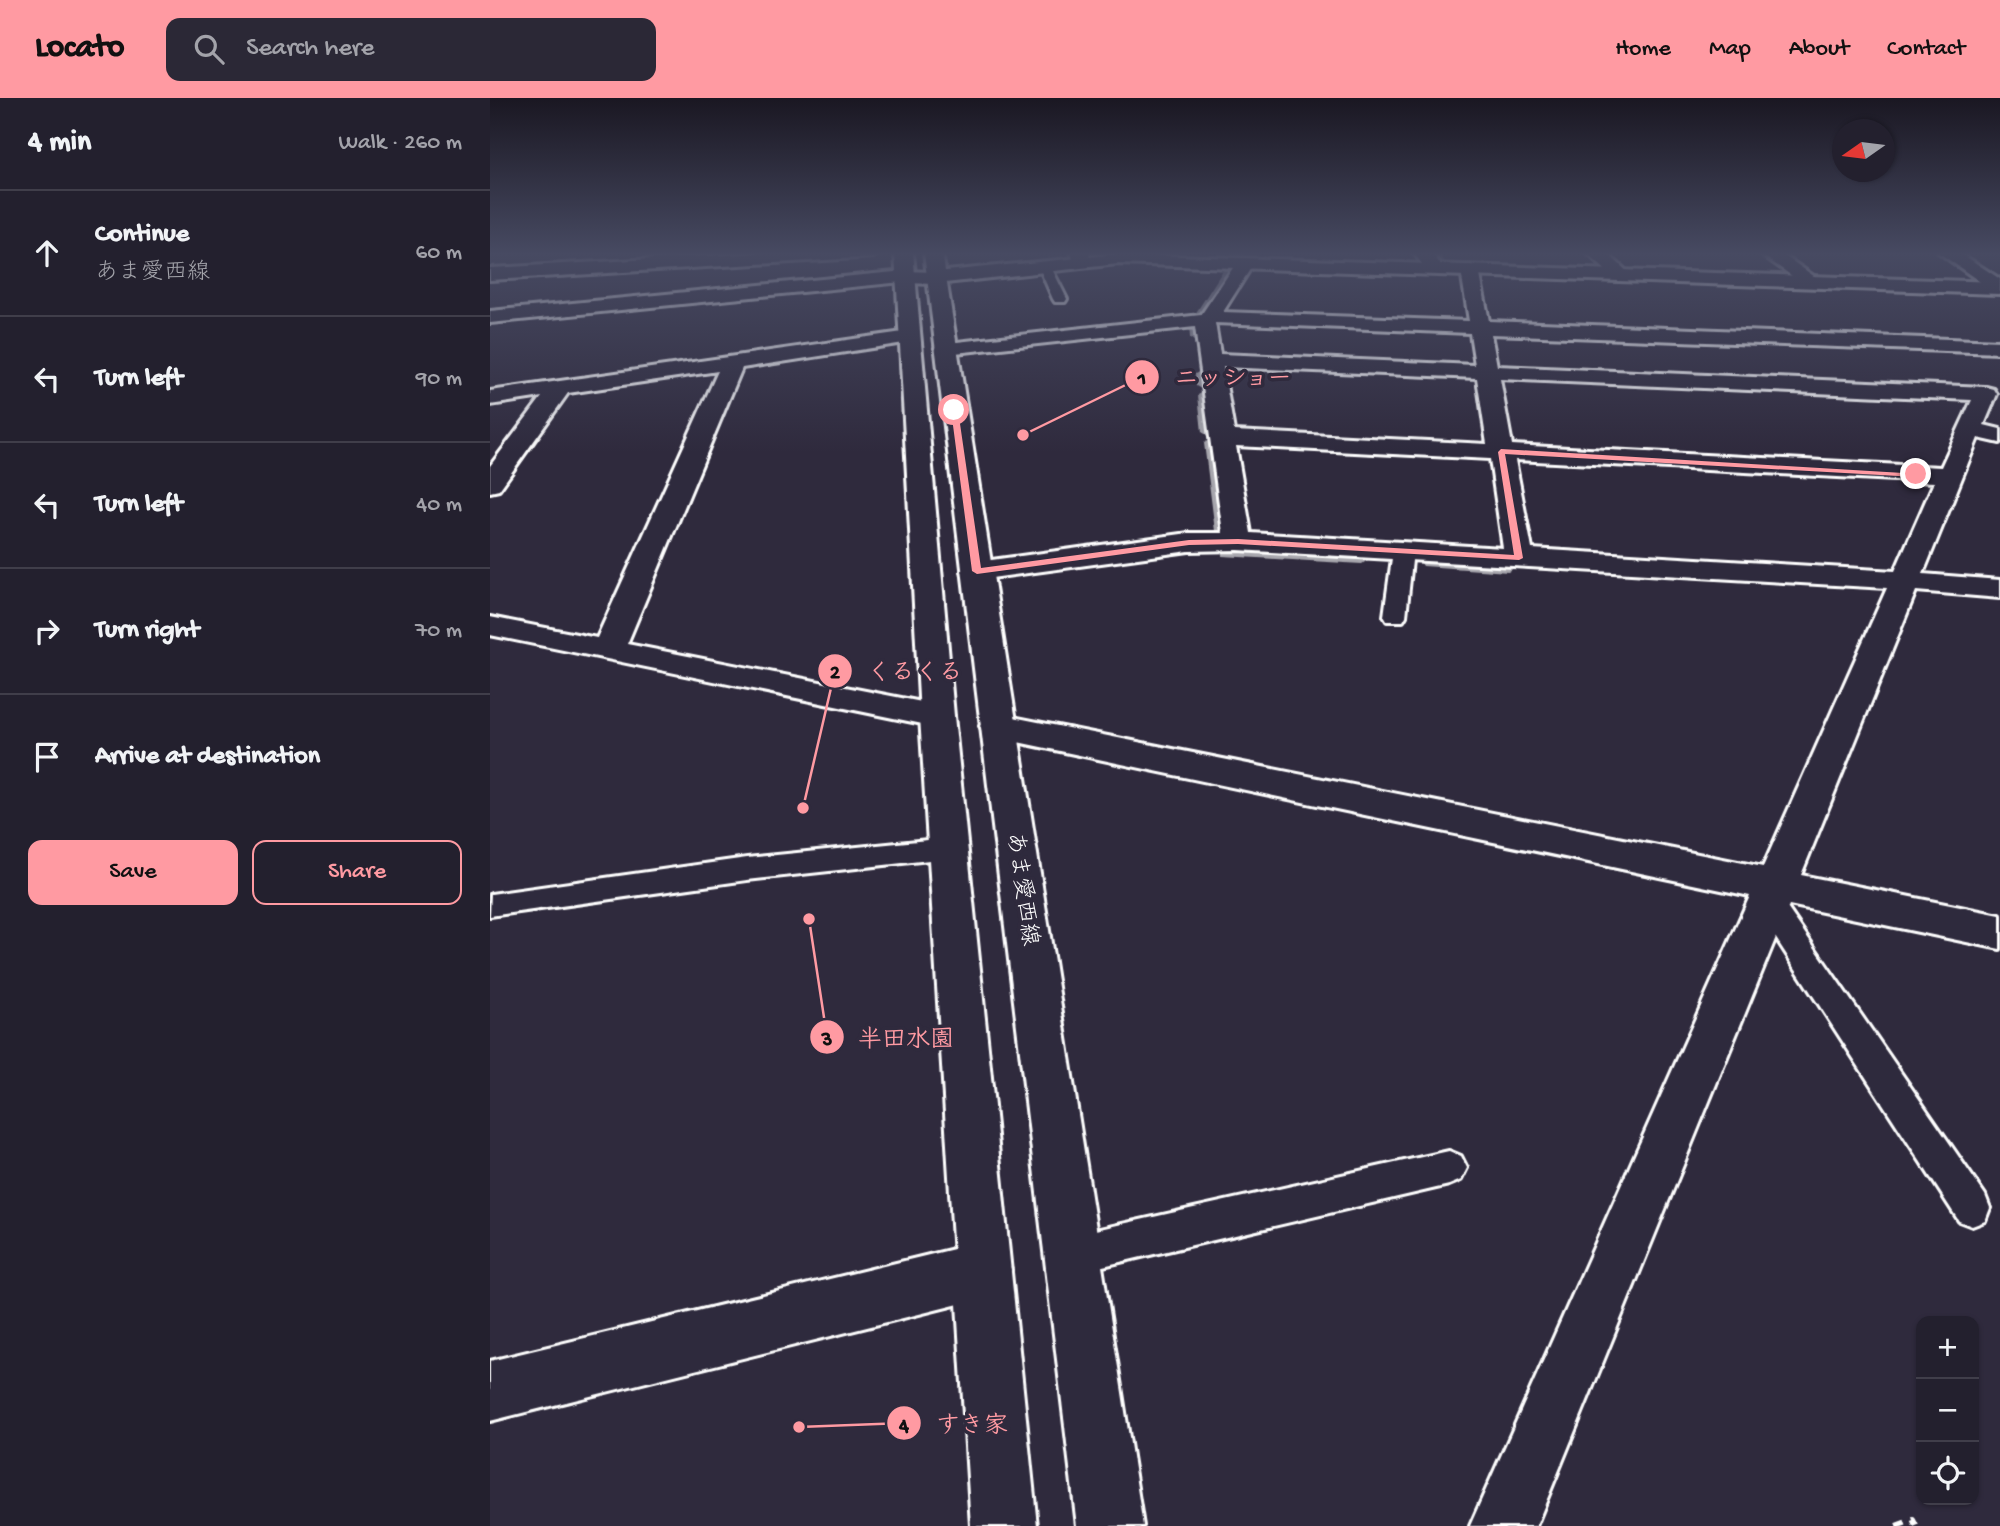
<!DOCTYPE html>
<html lang="en">
<head>
<meta charset="utf-8">
<style>
  body { margin:0; font-family:"Gochi Hand","Klee One",sans-serif; background:#2b2836; color:#f1f3f6 }
  .controls { position:absolute; right:21px; bottom:21px; display:grid; overflow:hidden; border-radius:14px; box-shadow:0 2px 5px #0004 }
  .controls button { width:63px; height:63px; display:grid; place-items:center; padding:0; border:0; border-bottom:2px solid #403e4a; background:#23202e; color:#f1f3f6; font:35px sans-serif }
  .compass { position:absolute; left:1342px; top:21px; width:63px; height:63px; border-radius:50%; background:#23202e; box-shadow:0 2px 5px #0004; rotate:256deg }
  .stop { position:absolute; width:21px; height:21px; margin:-16px; border:5px solid #ff9aa2; border-radius:50%; background:#fff }
  .stop.end { background:#ff9aa2; border-color:#fff; box-shadow:0 2px 7px #0008 }
  .list { margin:0; padding:0; list-style:none }
  h2 { display:flex; justify-content:space-between; align-items:center; height:91px; margin:0; padding:0 28px; font-size:30px }
  h2 small { font-size:23px; font-weight:400; color:#a3a3aa }
  .list li { display:grid; grid-template-columns:46px 1fr auto; gap:21px; align-items:center; box-sizing:border-box; height:126px; padding:0 28px; border-top:2px solid #403e4a }
  .list b { display:block; font-size:26px; white-space:nowrap }
  .list p { margin:0; font-size:23px; white-space:nowrap; color:#a3a3aa }
  .list em { font-size:23px; font-style:normal; color:#a3a3aa }
  .actions { display:flex; gap:14px; padding:21px 28px }
  .actions a { flex:1; padding:16px 0; border:2px solid #ff9aa2; border-radius:14px; text-align:center; font-size:24px; color:#ff9aa2 }
  .actions .main { background:#ff9aa2; color:#111 }
  .icon { flex:none; width:38px; height:38px; fill:none; stroke:currentColor; stroke-width:2; stroke-linecap:round; stroke-linejoin:round }
  .map { position:relative; flex:none; width:1510px; height:1428px; overflow:hidden }
  header { display:flex; align-items:center; gap:42px; box-sizing:border-box; height:98px; padding:0 35px; background:#ff9aa2; color:#111 }
  header strong { font-size:33px }
  nav { display:flex; gap:38px; margin-inline-start:auto; font-size:24px }
  .search { width:490px; height:63px; background:#2b2836; display:flex; align-items:center; gap:18px; box-sizing:border-box; padding:0 24px; border-radius:14px; color:#a3a3aa; font-size:26px }
  main { display:flex }
  aside { flex:1; background:#23202e }
  .map>svg:first-child { display:block }
</style>
</head>
<body>
<header>
<strong>Locato</strong>
<div class="search"><svg class="icon" aria-label="search" viewBox="0 0 24 24"><circle cx="10" cy="10" r="6"/><path d="M15 15l6 6"/></svg>Search here</div>
<nav><a>Home</a><a>Map</a><a>About</a><a>Contact</a></nav>
</header>
<main>
<aside>
<h2>4 min<small>Walk · 260 m</small></h2>
<ul class="list">
<li><svg class="icon" aria-label="ahead" viewBox="0 0 24 24"><path d="M12 20V5M6 11l6-6 6 6"/></svg><div><b>Continue</b><p>あま愛西線</p></div><em>60 m</em></li>
<li><svg class="icon" aria-label="left" viewBox="0 0 24 24"><path d="M17 20v-9H6M10 6l-5 5 5 5"/></svg><div><b>Turn left</b></div><em>90 m</em></li>
<li><svg class="icon" aria-label="left" viewBox="0 0 24 24"><path d="M17 20v-9H6M10 6l-5 5 5 5"/></svg><div><b>Turn left</b></div><em>40 m</em></li>
<li><svg class="icon" aria-label="right" viewBox="0 0 24 24"><path d="M7 20v-9h11M14 6l5 5-5 5"/></svg><div><b>Turn right</b></div><em>70 m</em></li>
<li><svg class="icon" aria-label="arrive" viewBox="0 0 24 24"><path d="M6 21V4h12l-3 4 3 4H6"/></svg><div><b>Arrive at destination</b></div></li>
</ul>
<div class="actions"><a class="main">Save</a><a>Share</a></div>
</aside>
<div class="map">
<svg width="1510" height="1428" viewBox="0 0 1510 1428">
  <rect width="100%" height="100%" fill="#2f2a3d"/>
  <filter id="ink" filterUnits="userSpaceOnUse"><feTurbulence type="fractalNoise" baseFrequency=".0143" numOctaves="2"/><feDisplacementMap in="SourceGraphic" scale="14" xChannelSelector="R" yChannelSelector="G"/><feConvolveMatrix kernelMatrix="1 2 1 2 8 2 1 2 1" color-interpolation-filters="sRGB"/></filter>
  <g filter="url(#ink)">
    <g fill="none" stroke-linecap="round" stroke-linejoin="round">
      <g fill="#a7a6ad" fill-rule="evenodd">
        <polygon points="745,154 752,154 754,157 747,159"/>
        <polygon points="942,154 949,154 957,168 951,168"/>
        <polygon points="735,169 742,171 708,221 702,221"/>
        <polygon points="703,225 707,227 708,240 704,243 700,240 699,227"/>
        <polygon points="710,273 715,276 716,288 711,291 706,288 705,276"/>
        <polygon points="713,294 718,297 722,334 717,337 712,334 708,297"/>
        <polygon points="719,342 724,345 737,433 731,436 725,433 714,345"/>
        <polygon points="736,451 872,458 878,462 872,466 732,458 732,452"/>
        <polygon points="937,461 1018,466 1024,470 1018,474 933,468 931,465"/>
      </g>
      <defs>
        <g id="lane">
          <polygon points="555,165 561,169 577,201 575,204 565,204 563,201 549,169"/>
          <polygon points="913,447 923,453 916,518 913,523 897,523 894,518 903,453"/>
          <polygon points="458,740 468,743 472,750 468,757 458,760 257,782 0,818 1,796 257,760"/>
          <polygon points="1279,795 1289,798 1495,1097 1500,1110 1495,1123 1482,1128 1469,1123 1269,814 1265,806 1269,798"/>
          <polygon points="959,1053 971,1058 977,1070 971,1082 959,1087 583,1175 570,1169 564,1156 570,1143 583,1137"/>
        </g>
        <g id="street">
          <polygon points="286,154 392,154 383,159 0,182 0,170"/>
          <polygon points="581,154 599,154 600,165 597,169 585,169"/>
          <polygon points="923,154 941,154 954,171 945,176 939,175"/>
          <polygon points="1096,154 1116,154 1141,177 1132,183 1125,181"/>
          <polygon points="1268,154 1289,154 1331,183 1322,189 1315,187"/>
          <polygon points="1448,154 1469,154 1510,181 1510,195 1503,193"/>
          <path d="M755 160 764 165 733 214 979 223 971 172 980 167 989 172 999 223 1510 243V255L1001 236 1007 268 1496 289 1504 291 1507 296 1494 327 1510 331V345L1488 340 1433 476 1510 482V500L1426 493 1311 777 1510 817V851L1299 807 1046 1428H980L1260 798 508 640 496 636 490 628 496 620 508 616 1273 769 1397 490 748 452 699 453 487 482 477 479 472 473 477 467 487 464 699 435H733L705 229 456 256 449 254 445 250 449 246 711 217 749 161ZM725 225 980 235 985 267 730 256ZM733 269 987 280 997 346 744 333ZM1010 281 1482 302 1451 369 1022 347ZM746 348 1000 361 1013 450 761 435ZM1025 362 1444 384 1405 473 1042 451Z"/>
          <polygon points="415,173 422,175 424,179 422,183 0,225 0,213"/>
          <polygon points="420,233 427,235 430,239 427,243 252,270 137,546 447,607 459,610 464,618 459,626 447,629 0,537 0,519 107,540 228,273 78,295 9,392 0,394 0,368 52,299 0,307 0,293"/>
          <polygon points="493,1144 513,1152 521,1172 513,1192 493,1200 0,1323 0,1263"/>
        </g>
        <polygon id="secondary" points="628,156 1510,184 1510,196 628,166 446,186 415,185 406,179 415,173 446,174"/>
        <g id="primary">
          <polygon points="405,154 423,154 464,618 547,1428 481,1428 430,618"/>
          <polygon points="434,154 452,154 653,1428 587,1428"/>
        </g>
      </defs>
      <use href="#lane" stroke="#fff" stroke-width="6"/>
      <use href="#street" stroke="#fff" stroke-width="6"/>
      <use href="#secondary" stroke="#fff" stroke-width="6"/>
      <use href="#primary" stroke="#fff" stroke-width="6"/>
      <polyline stroke="#fff" stroke-width="6" stroke-dasharray="10 8" stroke-linecap="butt" points="1406,1428 1423,1422 1426,1428"/>
      <use href="#lane" fill="#2f2a3d" fill-rule="evenodd"/>
      <use href="#street" fill="#2f2a3d" fill-rule="evenodd"/>
      <use href="#secondary" fill="#2f2a3d" fill-rule="evenodd"/>
      <use href="#primary" fill="#2f2a3d" fill-rule="evenodd"/>
    </g>
  </g>
  <linearGradient id="sky" x2="0" y2="1"><stop stop-color="#1a1722"/><stop offset="0.44" stop-color="#474a62"/><stop offset="1" stop-color="#474a62" stop-opacity="0"/></linearGradient>
  <rect width="1510" height="354" fill="url(#sky)"/>
  <polygon fill="#ff9aa2" points="464,310 468,312 491,470 699,442 748,441 1024,457 1008,354 1011,351 1430,376 1426,379 1015,356 1033,460 1029,462 748,446 699,447 487,476 482,473 461,312"/>
  <g text-anchor="middle" dominant-baseline="central" stroke-width="7" stroke-linejoin="round" paint-order="stroke">
    <g font-size="23" fill="#fff" stroke="#2f2a3d">
      <text transform="translate(531 791) rotate(82)">あま愛西線</text>
    </g>
  </g>
  <path fill="none" stroke="#ff9aa2" stroke-width="2.5" d="M533 337L652 279M313 710L345 573M319 821L337 939M309 1329L414 1325"/>
  <g fill="#ff9aa2" stroke="#2f2a3d" stroke-width="2.5">
    <circle cx="533" cy="337" r="7"/>
    <circle cx="313" cy="710" r="7"/>
    <circle cx="319" cy="821" r="7"/>
    <circle cx="309" cy="1329" r="7"/>
    <circle cx="652" cy="279" r="18"/>
    <circle cx="345" cy="573" r="18"/>
    <circle cx="337" cy="939" r="18"/>
    <circle cx="414" cy="1325" r="18"/>
  </g>
  <g font-size="21" text-anchor="middle" font-weight="bold" fill="#111">
    <text x="652" y="286">1</text>
    <text x="345" y="580">2</text>
    <text x="337" y="947">3</text>
    <text x="414" y="1333">4</text>
  </g>
  <g font-size="24" text-anchor="middle" font-weight="bold" fill="#ff9aa2" stroke="#2f2a3d" stroke-width="7" stroke-linejoin="round" paint-order="stroke">
    <text x="743" y="287">ニッショー</text>
    <text x="425" y="581">くるくる</text>
    <text x="416" y="948">半田水園</text>
    <text x="482" y="1334">すき家</text>
  </g>
</svg>
<div class="controls">
<button>+</button>
<button>−</button>
<button><svg class="icon" aria-label="locate" viewBox="0 0 24 24"><circle cx="12" cy="12" r="6"/><path d="M12 2v4M12 18v4M2 12h4M18 12h4"/></svg></button>
</div>
<svg class="compass" viewBox="-18 -18 36 36"><path d="M0-13l5 13h-10z" fill="#e53935"/><path d="M0 13l5-13h-10z" fill="#a3a3aa"/></svg>
<div class="stop" style="left:464px;top:312px"></div>
<div class="stop end" style="left:1426px;top:376px"></div>
</div>
</main>
</body>
</html>
